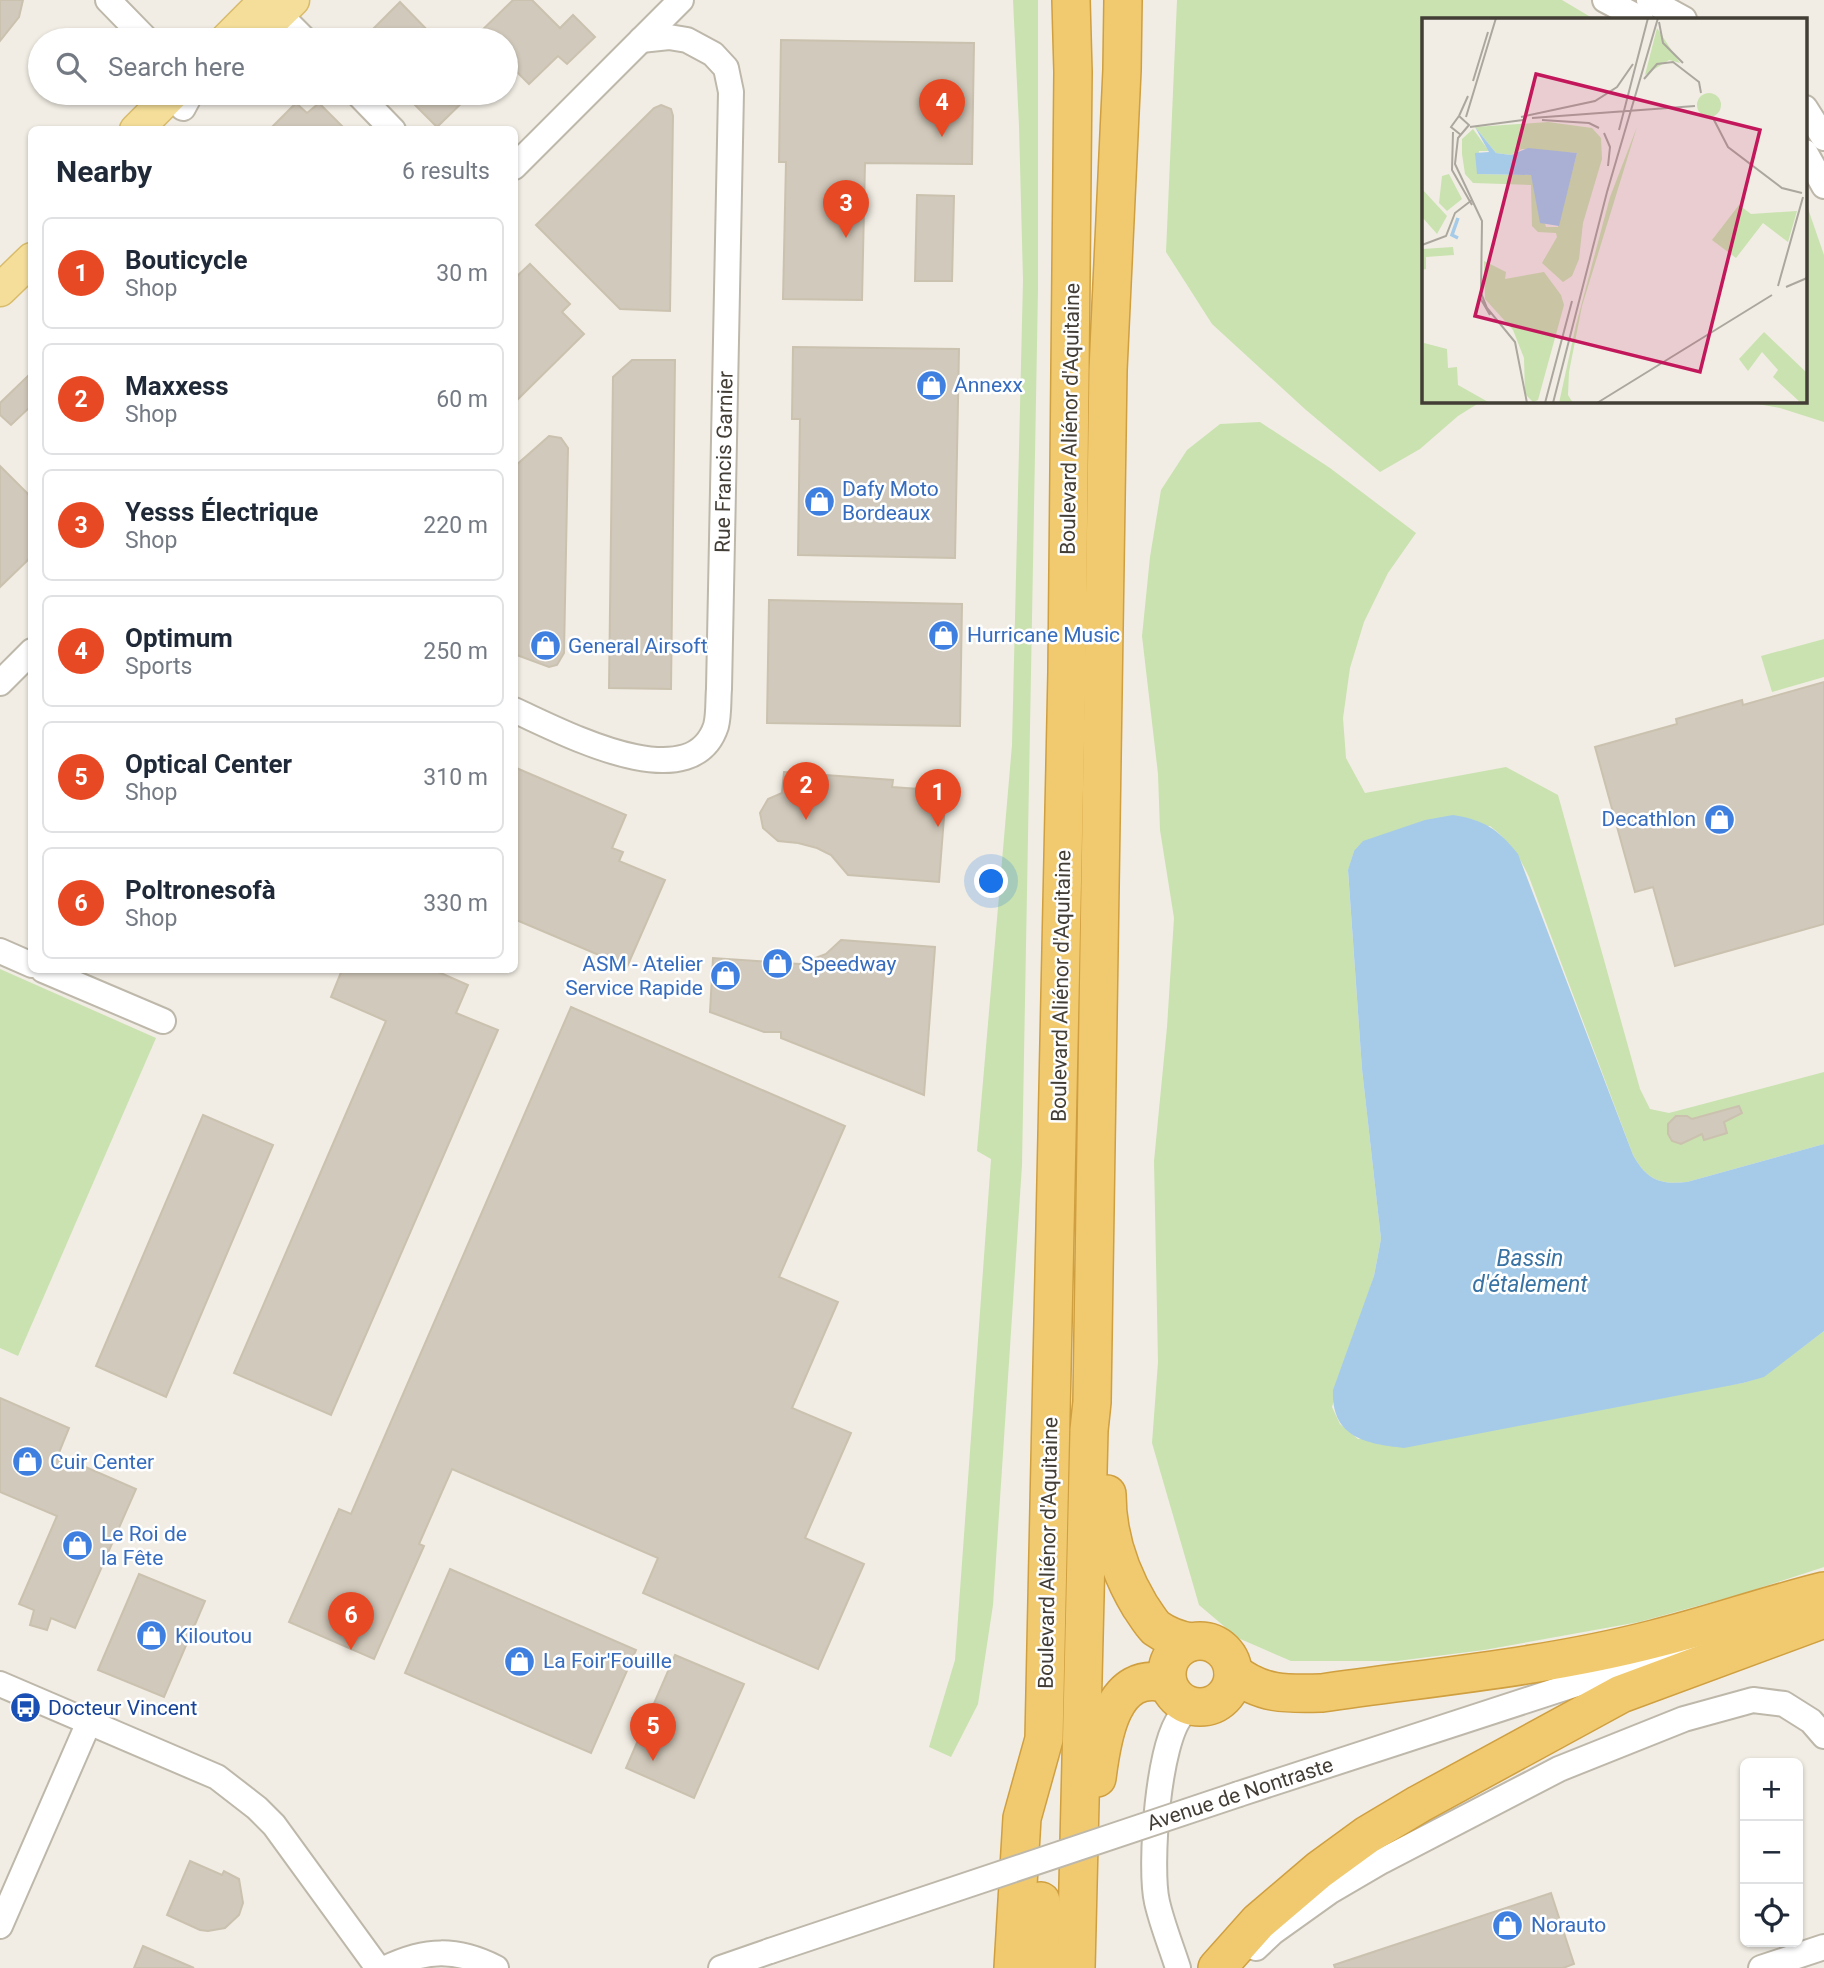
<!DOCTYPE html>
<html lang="en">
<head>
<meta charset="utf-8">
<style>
  body { margin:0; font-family:Roboto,sans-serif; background:#f2f2f3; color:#1f2937 }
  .controls { position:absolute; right:21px; bottom:21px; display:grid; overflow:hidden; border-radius:10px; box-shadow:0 2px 5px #0004 }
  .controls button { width:63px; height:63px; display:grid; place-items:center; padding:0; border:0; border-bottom:2px solid #e0e1e3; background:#fff; color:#1f2937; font:35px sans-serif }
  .you { position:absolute; left:992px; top:882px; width:24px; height:24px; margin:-18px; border:5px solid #fff; border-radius:50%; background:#1a73e8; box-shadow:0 0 0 10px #1a73e833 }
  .badge { display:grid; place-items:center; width:46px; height:46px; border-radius:50%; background:#e74925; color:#fff; font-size:23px; font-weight:700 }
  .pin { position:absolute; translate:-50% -58px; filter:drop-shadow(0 2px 4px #0008) }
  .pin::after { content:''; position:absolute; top:37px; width:24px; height:21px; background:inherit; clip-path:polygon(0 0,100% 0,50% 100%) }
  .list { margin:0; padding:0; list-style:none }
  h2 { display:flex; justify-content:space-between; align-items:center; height:91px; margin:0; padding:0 28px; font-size:30px }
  h2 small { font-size:23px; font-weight:400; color:#747a83 }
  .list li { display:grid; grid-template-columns:46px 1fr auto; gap:21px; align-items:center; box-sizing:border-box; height:112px; margin:0 14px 14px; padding:0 14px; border:2px solid #e0e1e3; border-radius:10px }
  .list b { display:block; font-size:26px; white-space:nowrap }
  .list p { margin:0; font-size:23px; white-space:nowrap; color:#747a83 }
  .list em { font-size:23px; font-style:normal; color:#747a83 }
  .icon { flex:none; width:38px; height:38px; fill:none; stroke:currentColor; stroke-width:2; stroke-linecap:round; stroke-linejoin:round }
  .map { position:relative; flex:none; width:1824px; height:1968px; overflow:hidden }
  .search { position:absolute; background:#fff; box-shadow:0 2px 5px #0004; left:28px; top:28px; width:490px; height:77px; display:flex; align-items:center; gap:18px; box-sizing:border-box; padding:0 24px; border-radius:38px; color:#747a83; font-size:26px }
  .panel { position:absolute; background:#fff; box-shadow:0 2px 5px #0004; left:28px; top:126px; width:490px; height:847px; border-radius:10px }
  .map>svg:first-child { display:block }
</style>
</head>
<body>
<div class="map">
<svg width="1824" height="1968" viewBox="0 0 1824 1968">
  <rect width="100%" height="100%" fill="#f1ede4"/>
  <g fill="#cae2b0">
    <polygon points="1013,0 1038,0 1038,290 1022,1165 993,1605 978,1704 951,1757 929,1747 955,1660 991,1159 977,1151 1012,745 1023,280 1019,126"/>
    <polygon points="1177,0 1562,0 1594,19 1423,19 1423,401 1482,401 1458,416 1420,449 1380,472 1306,410 1212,324 1166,252"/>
    <polygon points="1805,200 1824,255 1824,422 1780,408 1741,401 1805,401"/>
    <path d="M1260 422 1330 468 1416 533 1388 573 1364 622 1350 668 1343 718 1346 758 1365 793 1506 767 1558 795 1640 1089 1650 1109 1669 1113 1824 1072V1144L1687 1182C1660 1185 1647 1180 1633 1155L1529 877C1519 855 1509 841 1490 826L1354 851 1348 871 1362 1069 1381 1239 1374 1276 1332 1407 1340 1424 1358 1439 1743 1383 1764 1376 1824 1331V1567L1741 1594 1639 1622 1484 1650 1397 1661H1291L1238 1638 1199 1605 1152 1443 1158 1362 1154 1161 1167 1027 1174 918 1160 830 1158 774 1142 636 1150 557 1161 490 1187 450 1220 424Z"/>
    <polygon points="1824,639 1824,677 1772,692 1761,656"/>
    <polygon points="0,969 156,1038 18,1356 0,1348"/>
  </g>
  <path fill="#a5cbe9" d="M1453 815C1484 820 1498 829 1518 854L1633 1155C1647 1180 1660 1185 1687 1182L1824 1144V1331L1764 1377 1743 1383 1404 1448C1365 1444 1331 1437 1333 1390L1374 1276 1381 1239 1362 1069 1348 870 1354 851 1363 841 1425 820Z"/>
  <g fill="#d1c9bb" stroke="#cbc1af" stroke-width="2">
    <polygon points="0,0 23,0 19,17 0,41"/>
    <polygon points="513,0 532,0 560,28 573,15 595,37 567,64 558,56 529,84 506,61 506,40 472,40"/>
    <polygon points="400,2 437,40 362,40"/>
    <polygon points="781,40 974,43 972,164 865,163 862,300 783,299 786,162 779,162"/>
    <polygon points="403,93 472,93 437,127"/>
    <polygon points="296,103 307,113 319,103 346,130 269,130"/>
    <polygon points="661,105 671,109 673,116 670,311 620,309 536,225 654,108"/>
    <polygon points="917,195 954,196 952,281 915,281"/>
    <polygon points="530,264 570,304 562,312 584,334 514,403 514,279"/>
    <polygon points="793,347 959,349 955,558 798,555 800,419 792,419"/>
    <polygon points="632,360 675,360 671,689 609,688 613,377"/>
    <polygon points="32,372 32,405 11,425 0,415 0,403"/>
    <polygon points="549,436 561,438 568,448 564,653 557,665 549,667 514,654 514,467"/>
    <polygon points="0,466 32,498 32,556 0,587"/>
    <polygon points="769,600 962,604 960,726 767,723"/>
    <polygon points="1824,682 1824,924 1675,966 1653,887 1635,892 1595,747 1677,724 1676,719 1742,700 1743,705"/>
    <polygon points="514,767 626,815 612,848 623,852 619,861 665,880 627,967 514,919"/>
    <polygon points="784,772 893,780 892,787 946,791 939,882 848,875 831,855 817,848 798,843 778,841 763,828 760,813 768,799 782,793"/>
    <polygon points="841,940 935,947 924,1095 781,1038 781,1032 764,1032 710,1012 713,958 800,964 826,954"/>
    <polygon points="342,970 434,970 468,985 456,1013 498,1030 331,1415 234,1373 386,1021 331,997"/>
    <polygon points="571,1007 845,1126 779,1277 838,1302 792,1408 851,1433 805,1538 864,1564 818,1669 643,1593 658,1558 452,1469 419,1544 424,1546 374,1659 289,1622 339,1509 351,1514"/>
    <polygon points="1739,1106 1742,1113 1724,1122 1727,1133 1704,1140 1702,1134 1681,1144 1672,1141 1668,1134 1668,1124 1676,1116 1687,1116 1692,1119"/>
    <polygon points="203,1115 273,1145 166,1397 96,1366"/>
    <polygon points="0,1398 69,1428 58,1455 136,1489 75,1628 51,1618 47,1630 30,1625 34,1610 19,1604 57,1516 0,1492"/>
    <polygon points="450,1569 636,1650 591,1753 405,1673"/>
    <polygon points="139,1574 205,1601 164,1697 98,1670"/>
    <polygon points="675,1655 744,1684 694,1798 626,1768"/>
    <polygon points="190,1861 222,1875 224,1871 239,1879 243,1903 239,1915 225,1928 208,1931 200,1930 167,1915"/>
    <polygon points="1551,1893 1574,1964 1563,1968 1335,1968 1334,1965"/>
    <polygon points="143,1946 194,1968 134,1968"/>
  </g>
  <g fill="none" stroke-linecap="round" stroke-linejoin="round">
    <defs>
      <g id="minor">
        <polyline points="108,0 147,40"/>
        <polyline points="1605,0 1641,19"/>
        <polyline points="1649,0 1684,19"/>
        <polyline points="279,14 305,40"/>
        <polyline points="357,93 393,130"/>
        <polyline points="183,108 191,93"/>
        <polyline points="1805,108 1824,138"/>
        <polyline points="1805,152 1824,186"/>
        <polyline points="514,167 681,0"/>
        <polyline points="0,683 32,651"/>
        <path d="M514 710C559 730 691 802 716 726 719 715 718 700 719 689L731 92 726 68 713 54 687 40 669 37 641 40"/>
        <polyline points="0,951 32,965"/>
        <polyline points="43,970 163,1021"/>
        <polyline points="0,1684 217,1777 257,1808 274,1825 378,1968"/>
        <polyline points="1239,1794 1693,1646"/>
        <polyline points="0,1926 89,1722"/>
        <polyline points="1256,1948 1273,1932 1329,1892 1382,1861 1559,1769 1684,1719 1753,1700 1784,1704 1811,1721 1824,1736"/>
        <path d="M386 1968C425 1949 457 1948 496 1968"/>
        <polyline points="721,1968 770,1951"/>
        <path d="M1178 1968C1171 1946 1162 1924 1157 1902 1149 1868 1158 1738 1183 1714 1186 1711 1193 1709 1197 1707"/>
        <polyline points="1761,1968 1824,1947"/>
      </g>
      <g id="major">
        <polyline points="226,40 260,6"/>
        <polyline points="252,40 293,0"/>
        <polyline points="136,130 173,93"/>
        <polyline points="0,290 32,259"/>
      </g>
      <g id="highway">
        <path d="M1107 1494C1107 1535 1119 1571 1140 1606 1145 1613 1150 1622 1156 1628 1167 1636 1178 1640 1191 1642"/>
        <circle cx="1200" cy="1674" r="33"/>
        <path d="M1233 1672C1261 1695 1287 1694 1322 1693 1432 1677 1546 1667 1654 1639 1711 1625 1767 1605 1824 1591"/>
        <path d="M1097 1778C1102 1738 1112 1667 1168 1684"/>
        <polyline points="1013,1968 1022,1818 1044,1739 1067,672 1073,72 1071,0"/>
        <polyline points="1040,1968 1041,1901"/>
        <polyline points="1076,1968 1089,1430 1092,1402 1108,370 1122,70 1123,0"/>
        <polyline points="1217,1968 1258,1922 1319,1870 1367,1835 1419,1804 1621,1694 1824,1619"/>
      </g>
    </defs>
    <use href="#minor" stroke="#beb8ab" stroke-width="28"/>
    <use href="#major" stroke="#d8bb6b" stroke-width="35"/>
    <use href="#highway" stroke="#cf9f40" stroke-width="40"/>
    <use href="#minor" stroke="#fff" stroke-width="24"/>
    <use href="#major" stroke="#f5de99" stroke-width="32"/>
    <use href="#highway" stroke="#f1ca6f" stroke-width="37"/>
    <defs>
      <polyline id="minor-bridge" points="770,1951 1239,1794"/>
    </defs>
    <use href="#minor-bridge" stroke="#beb8ab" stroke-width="28" stroke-linecap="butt"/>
    <use href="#minor-bridge" stroke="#fff" stroke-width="24"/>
  </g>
  <defs>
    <symbol id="shop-disc" viewBox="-11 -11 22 22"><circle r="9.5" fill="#3f7fe0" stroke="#fff"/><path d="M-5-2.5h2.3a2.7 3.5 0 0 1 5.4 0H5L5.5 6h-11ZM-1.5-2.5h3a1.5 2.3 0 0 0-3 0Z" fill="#fff"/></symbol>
    <symbol id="bus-disc" viewBox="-11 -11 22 22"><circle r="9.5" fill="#1a4fb4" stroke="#fff"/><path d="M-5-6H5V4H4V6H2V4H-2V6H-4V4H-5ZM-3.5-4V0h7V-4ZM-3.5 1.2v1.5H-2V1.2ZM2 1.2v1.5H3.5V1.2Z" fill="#fff"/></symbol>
  </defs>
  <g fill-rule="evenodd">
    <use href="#shop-disc" x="914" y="368" width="35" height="35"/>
    <use href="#shop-disc" x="802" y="484" width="35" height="35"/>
    <use href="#shop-disc" x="926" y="618" width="35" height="35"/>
    <use href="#shop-disc" x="528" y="628" width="35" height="35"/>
    <use href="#shop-disc" x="1702" y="802" width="35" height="35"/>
    <use href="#shop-disc" x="760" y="946" width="35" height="35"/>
    <use href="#shop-disc" x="708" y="958" width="35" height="35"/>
    <use href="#shop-disc" x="10" y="1444" width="35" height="35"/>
    <use href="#shop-disc" x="60" y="1528" width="35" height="35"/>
    <use href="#shop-disc" x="134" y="1618" width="35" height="35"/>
    <use href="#shop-disc" x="502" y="1644" width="35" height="35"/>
    <use href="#bus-disc" x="8" y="1690" width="35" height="35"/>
    <use href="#shop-disc" x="1490" y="1908" width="35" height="35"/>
  </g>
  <g text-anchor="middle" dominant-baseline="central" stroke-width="5" stroke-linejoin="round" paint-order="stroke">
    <g font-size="21" fill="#366cbe" stroke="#fff" text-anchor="start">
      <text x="954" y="385">Annexx</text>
      <text x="842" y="489">Dafy Moto<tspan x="842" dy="24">Bordeaux</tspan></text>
      <text x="967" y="635">Hurricane Music</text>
      <text x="568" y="646">General Airsoft</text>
      <text x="1696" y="819" text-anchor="end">Decathlon</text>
      <text x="703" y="964" text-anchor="end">ASM - Atelier<tspan x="703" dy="24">Service Rapide</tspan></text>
      <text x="801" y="964">Speedway</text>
      <text x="50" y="1462">Cuir Center</text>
      <text x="101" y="1534">Le Roi de<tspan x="101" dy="24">la Fête</tspan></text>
      <text x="175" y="1636">Kiloutou</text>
      <text x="543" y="1661">La Foir'Fouille</text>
      <text x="1531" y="1925">Norauto</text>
    </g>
    <g font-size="21" fill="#423d35" stroke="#fff">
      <text transform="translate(1070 419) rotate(-89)">Boulevard Aliénor d'Aquitaine</text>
      <text transform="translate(724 462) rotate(-89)">Rue Francis Garnier</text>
      <text transform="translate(1061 986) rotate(-89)">Boulevard Aliénor d'Aquitaine</text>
      <text transform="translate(1048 1553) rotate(-89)">Boulevard Aliénor d'Aquitaine</text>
      <text transform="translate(1240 1794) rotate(-18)">Avenue de Nontraste</text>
    </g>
    <g font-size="21" fill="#164399" stroke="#fff" text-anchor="start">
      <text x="48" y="1708">Docteur Vincent</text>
    </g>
    <g font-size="23" font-style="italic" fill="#3873a4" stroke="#fff">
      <text x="1530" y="1258">Bassin<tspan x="1530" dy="26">d'étalement</tspan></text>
    </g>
  </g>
  <g transform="translate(1422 18)">
    <rect width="385" height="385" fill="#f1ede4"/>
    <path d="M235 10 258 45 247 42 223 57ZM275 87a12 12 0 1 1 24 0a12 12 0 1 1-24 0ZM126 104 170 110 179 120 180 141 161 205 157 241 150 258 141 264 120 245 135 219 134 215 116 214 110 208 109 167 51 165 43 156 40 136V121L51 111 67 133H57L55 156 109 157 124 209H136L155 135 100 131 89 137 74 135 53 109ZM215 109 160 288 147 354 146 377 151 385H137L154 307 188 179ZM27 156 40 181 25 193 17 185 20 158ZM0 171 25 198 15 216 0 199ZM317 187 329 196 375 193 366 224 341 205 314 240 290 222ZM31 229 32 237 4 239V251L0 252V231ZM62 243 84 254 83 261 122 254 139 277 142 287 116 382 111 384 103 376 102 340 91 312 63 281ZM342 314 385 355V385H379L351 359 356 352 340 334 326 353 317 341ZM2 325 25 331 26 350 35 349 36 367 68 385H0Z" fill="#cae2b0"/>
    <path d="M53 109 74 135 89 137 106 130 155 135 137 208 118 205 109 157 55 156 53 135 67 134Z" fill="#a5cbe9"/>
    <path fill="none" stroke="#a5cbe9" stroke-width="3.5" d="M36 200 30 217 36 220"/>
    <path fill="none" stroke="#aba79e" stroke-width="2" d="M237 4 241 25 261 45M222 61 235 46 251 44 277 64 279 75M51 63 66 14M37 98 46 78M44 99 74 0M99 99 173 83 195 69 211 46M110 100 273 88M291 100 306 129 360 170 380 175M120 102 167 105 177 110M48 109 101 102M197 112 226 0M31 114 30 152 50 187M182 115 188 129 186 148M39 117 29 109 37 98 47 107 36 120 33 146 60 203 59 275 65 290 93 324 105 385M0 227 24 218 33 195 50 182M356 268 381 179M364 269 385 260M57 278 68 297M123 385 150 283M131 385 185 174 236 0M175 385 350 277"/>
    <path fill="#c2185b" fill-opacity="0.15" stroke="#c2185b" stroke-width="3.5" d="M114 56 338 112 278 354 53 298Z"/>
    <rect width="385" height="385" fill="none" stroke="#423d35" stroke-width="3.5"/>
  </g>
</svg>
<div class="controls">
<button>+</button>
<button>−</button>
<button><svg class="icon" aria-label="locate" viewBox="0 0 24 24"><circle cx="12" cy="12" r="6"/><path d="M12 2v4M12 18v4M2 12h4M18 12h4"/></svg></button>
</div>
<div class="you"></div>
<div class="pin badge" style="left:938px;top:827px">1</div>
<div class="pin badge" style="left:806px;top:820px">2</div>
<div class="pin badge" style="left:846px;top:238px">3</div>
<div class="pin badge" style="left:942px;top:137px">4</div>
<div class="pin badge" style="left:653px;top:1761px">5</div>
<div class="pin badge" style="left:351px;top:1650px">6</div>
<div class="search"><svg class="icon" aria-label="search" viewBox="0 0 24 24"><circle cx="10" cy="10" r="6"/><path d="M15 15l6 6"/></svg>Search here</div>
<section class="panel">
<h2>Nearby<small>6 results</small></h2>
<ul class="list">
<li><span class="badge">1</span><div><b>Bouticycle</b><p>Shop</p></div><em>30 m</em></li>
<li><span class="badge">2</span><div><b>Maxxess</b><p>Shop</p></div><em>60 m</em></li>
<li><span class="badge">3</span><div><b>Yesss Électrique</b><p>Shop</p></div><em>220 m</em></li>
<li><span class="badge">4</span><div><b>Optimum</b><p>Sports</p></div><em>250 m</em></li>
<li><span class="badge">5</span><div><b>Optical Center</b><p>Shop</p></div><em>310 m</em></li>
<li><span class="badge">6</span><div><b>Poltronesofà</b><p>Shop</p></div><em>330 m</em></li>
</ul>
</section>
</div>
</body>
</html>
